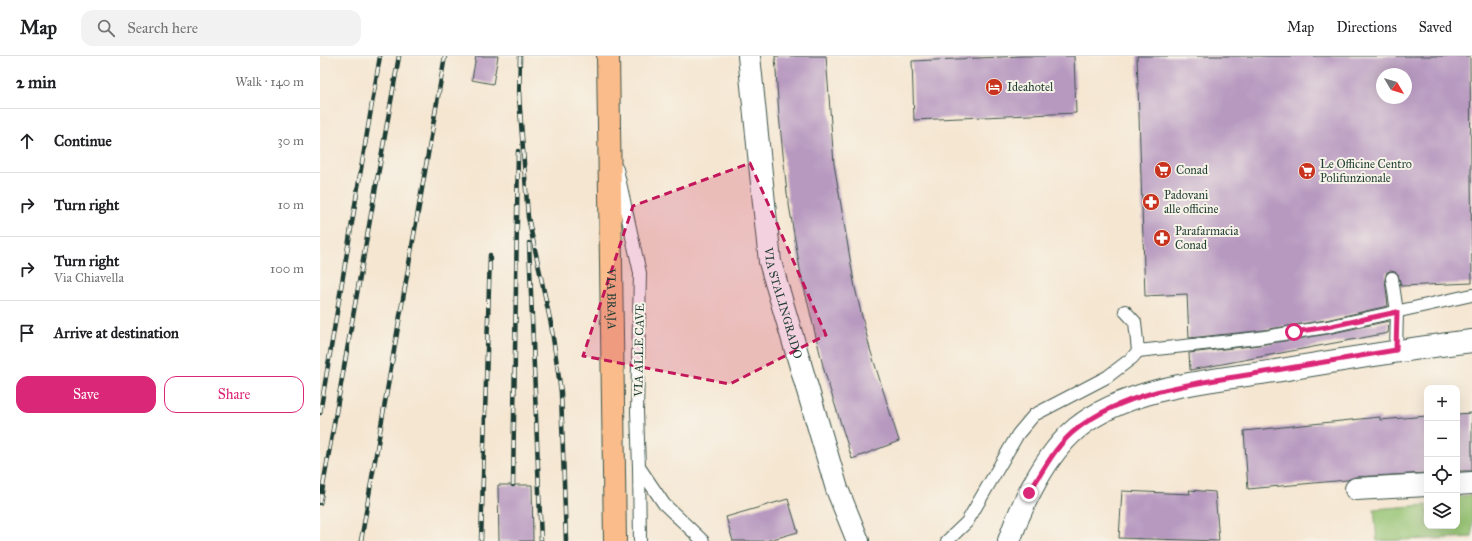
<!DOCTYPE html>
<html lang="en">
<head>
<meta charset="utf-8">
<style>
  body { margin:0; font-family:"IM FELL Great Primer",serif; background:#f2f2f2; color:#202124 }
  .controls { position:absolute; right:12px; bottom:12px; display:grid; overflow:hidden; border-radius:8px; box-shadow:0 4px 16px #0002 }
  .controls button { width:36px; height:36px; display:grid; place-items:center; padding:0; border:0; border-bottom:1px solid #e0e0e0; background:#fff; color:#202124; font:20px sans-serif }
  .compass { position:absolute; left:1056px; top:12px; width:36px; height:36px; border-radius:50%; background:#fff; box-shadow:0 4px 16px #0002; rotate:128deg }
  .stop { position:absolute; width:12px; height:12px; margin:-9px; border:3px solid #db2777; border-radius:50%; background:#fff }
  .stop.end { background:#db2777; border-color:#fff; box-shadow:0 1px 4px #0008 }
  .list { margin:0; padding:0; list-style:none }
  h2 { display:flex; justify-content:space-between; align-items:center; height:52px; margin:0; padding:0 16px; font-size:17px }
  h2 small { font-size:13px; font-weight:400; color:#757577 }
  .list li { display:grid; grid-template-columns:26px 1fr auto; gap:12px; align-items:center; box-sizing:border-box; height:64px; padding:0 16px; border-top:1px solid #e0e0e0 }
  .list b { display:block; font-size:15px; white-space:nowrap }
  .list p { margin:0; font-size:13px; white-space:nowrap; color:#757577 }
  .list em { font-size:13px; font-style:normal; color:#757577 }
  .actions { display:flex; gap:8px; padding:12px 16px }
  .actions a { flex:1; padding:9px 0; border:1px solid #db2777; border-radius:12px; text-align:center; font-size:14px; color:#db2777 }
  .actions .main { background:#db2777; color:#fff }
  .icon { flex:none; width:22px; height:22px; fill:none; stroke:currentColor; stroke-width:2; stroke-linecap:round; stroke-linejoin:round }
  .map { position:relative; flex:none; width:1152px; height:485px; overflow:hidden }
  header { display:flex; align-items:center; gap:24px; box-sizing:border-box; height:56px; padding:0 20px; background:#fff; border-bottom:1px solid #e0e0e0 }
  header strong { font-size:19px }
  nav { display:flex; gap:22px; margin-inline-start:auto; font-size:14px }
  .search { width:280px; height:36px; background:#f2f2f2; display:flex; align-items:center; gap:10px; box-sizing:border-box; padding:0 14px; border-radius:12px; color:#757577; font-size:15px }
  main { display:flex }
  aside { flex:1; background:#fff }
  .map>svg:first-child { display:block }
</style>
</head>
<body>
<header>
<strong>Map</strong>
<div class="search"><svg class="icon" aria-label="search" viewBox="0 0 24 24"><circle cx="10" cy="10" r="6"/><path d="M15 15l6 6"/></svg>Search here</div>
<nav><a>Map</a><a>Directions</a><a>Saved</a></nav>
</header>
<main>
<aside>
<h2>2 min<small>Walk · 140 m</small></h2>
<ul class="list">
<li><svg class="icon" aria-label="ahead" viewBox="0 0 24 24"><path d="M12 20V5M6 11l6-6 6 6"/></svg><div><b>Continue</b></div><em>30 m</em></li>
<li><svg class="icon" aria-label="right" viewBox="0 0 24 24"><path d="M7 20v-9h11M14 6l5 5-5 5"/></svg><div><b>Turn right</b></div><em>10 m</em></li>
<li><svg class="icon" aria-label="right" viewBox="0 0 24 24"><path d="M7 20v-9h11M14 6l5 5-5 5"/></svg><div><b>Turn right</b><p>Via Chiavella</p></div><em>100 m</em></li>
<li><svg class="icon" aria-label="arrive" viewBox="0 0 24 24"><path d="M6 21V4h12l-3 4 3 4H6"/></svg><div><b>Arrive at destination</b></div></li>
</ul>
<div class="actions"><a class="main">Save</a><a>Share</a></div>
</aside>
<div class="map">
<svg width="1152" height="485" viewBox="0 0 1152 485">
  <rect width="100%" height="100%" fill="#f7f3e8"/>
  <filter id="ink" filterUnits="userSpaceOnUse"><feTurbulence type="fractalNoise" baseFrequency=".025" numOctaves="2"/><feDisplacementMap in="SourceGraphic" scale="8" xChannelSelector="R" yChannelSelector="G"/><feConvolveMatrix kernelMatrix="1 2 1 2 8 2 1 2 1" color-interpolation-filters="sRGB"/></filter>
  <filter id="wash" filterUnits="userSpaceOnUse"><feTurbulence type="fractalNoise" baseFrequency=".012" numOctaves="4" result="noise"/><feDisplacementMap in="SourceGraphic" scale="16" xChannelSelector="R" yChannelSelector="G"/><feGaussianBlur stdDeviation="0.9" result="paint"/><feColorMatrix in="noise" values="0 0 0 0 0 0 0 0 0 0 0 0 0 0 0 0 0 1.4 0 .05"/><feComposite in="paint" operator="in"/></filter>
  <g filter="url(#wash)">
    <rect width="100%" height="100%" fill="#f5e6d1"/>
    <polygon fill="#95c372" stroke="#5a8053" points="1152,439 1152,481 1057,485 1054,453 1107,449 1107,470 1137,470 1137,441"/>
    <g id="blocks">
      <g fill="#b799c0" fill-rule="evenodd">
        <polygon points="156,0 178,0 173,28 152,24"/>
        <polygon points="455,0 506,0 514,108 535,232 550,293 579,385 532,403 504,314 481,219 467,137 459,59"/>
        <polygon points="702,0 754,0 756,57 594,64 592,5"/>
        <path d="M817 0H1150L1152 227 1081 230 1078 218 1071 215 1067 216 1065 223 1068 250 1006 264 937 275 869 282 867 238 825 240ZM1062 18H1086V42H1062Z"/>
        <polygon points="1069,265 1068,277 870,314 869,297 939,289 1008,278"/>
        <polygon points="1152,357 1152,415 1137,415 1137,358"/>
        <polygon points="1107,360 1107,417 1035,421 1027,424 928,433 924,375 1060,361 1060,364"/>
        <polygon points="178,429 212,429 213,485 179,485"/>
        <polygon points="869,434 895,436 899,485 799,482 802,435 870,438"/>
        <polygon points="468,443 478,476 446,485 413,485 406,461"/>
      </g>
    </g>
  </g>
  <g filter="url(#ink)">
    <use href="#blocks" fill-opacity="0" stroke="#3f564c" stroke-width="1"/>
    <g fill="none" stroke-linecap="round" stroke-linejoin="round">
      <defs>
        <g id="service">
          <polyline points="297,113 320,217 317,356 319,411 344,448 383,485"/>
          <polyline points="1072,222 1077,256 1076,294"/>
          <polyline points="818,295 938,282 1007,271 1152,239"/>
          <polyline points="319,411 320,485"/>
          <polyline points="627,485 647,466 698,378 714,359 787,321 812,302 818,295 815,266 805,255"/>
        </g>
        <g id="minor">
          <polyline points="1137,428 1152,427"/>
          <polyline points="1036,433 1107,429"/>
          <path d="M689 485C702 447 726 398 757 372 809 330 891 325 955 315 1021 304 1086 293 1152 285"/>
        </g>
        <g id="tertiary">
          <path id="s1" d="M429 0 450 206 517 433 538 485"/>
        </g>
        <g id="primary">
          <path id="s2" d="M288 0 295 485"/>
        </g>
      </defs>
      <use href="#service" stroke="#3f564c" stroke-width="14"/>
      <use href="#minor" stroke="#3f564c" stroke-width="24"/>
      <use href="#tertiary" stroke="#3f564c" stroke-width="24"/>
      <use href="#primary" stroke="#3f564c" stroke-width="24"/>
      <use href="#service" stroke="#fff" stroke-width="12"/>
      <use href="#minor" stroke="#fff" stroke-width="22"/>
      <use href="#tertiary" stroke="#fff" stroke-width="22"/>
      <use href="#primary" stroke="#f9bc8a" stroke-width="22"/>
      <defs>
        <g id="rail">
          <polyline points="199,40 208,161 231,268 241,336 246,485"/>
          <polyline points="199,45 200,0"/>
          <polyline points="209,187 221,485"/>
          <polyline points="0,357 60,0"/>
          <polyline points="193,429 198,95"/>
          <polyline points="0,447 79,0"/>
          <polyline points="41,485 125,0"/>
          <polyline points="161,485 170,199"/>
        </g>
      </defs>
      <use href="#rail" stroke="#1f3d34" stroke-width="4.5"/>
      <use href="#rail" stroke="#f7f3e8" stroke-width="3" stroke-dasharray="9" stroke-linecap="butt"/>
    </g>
  </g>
  <g fill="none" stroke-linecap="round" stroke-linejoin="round" filter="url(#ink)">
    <path stroke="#db2777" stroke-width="5" d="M709 437C723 415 736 388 758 372 808 334 873 328 933 318 980 310 1028 302 1076 294L1077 256 1007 271 974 276"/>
  </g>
  <path fill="#c2185b" fill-opacity="0.2" stroke="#c2185b" stroke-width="3" stroke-dasharray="8 5" stroke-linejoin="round" d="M430 107 506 279 410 328 263 300 313 150Z"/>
  <defs>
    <symbol id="hotel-disc" viewBox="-11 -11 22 22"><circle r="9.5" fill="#c8321e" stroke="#f7f3e8"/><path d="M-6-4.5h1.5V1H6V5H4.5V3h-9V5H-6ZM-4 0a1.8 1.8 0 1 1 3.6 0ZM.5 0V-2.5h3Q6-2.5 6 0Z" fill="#fff"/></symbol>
    <symbol id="supermarket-disc" viewBox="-11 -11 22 22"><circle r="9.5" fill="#c8321e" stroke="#f7f3e8"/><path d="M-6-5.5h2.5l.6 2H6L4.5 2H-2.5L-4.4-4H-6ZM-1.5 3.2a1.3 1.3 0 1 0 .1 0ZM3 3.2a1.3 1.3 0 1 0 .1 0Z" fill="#fff"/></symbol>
    <symbol id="pharmacy-disc" viewBox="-11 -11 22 22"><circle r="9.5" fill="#c8321e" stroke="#f7f3e8"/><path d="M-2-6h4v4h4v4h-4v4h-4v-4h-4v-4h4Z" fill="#fff"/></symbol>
  </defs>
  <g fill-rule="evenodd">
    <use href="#hotel-disc" x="664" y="21" width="20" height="20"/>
    <use href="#supermarket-disc" x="833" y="104" width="20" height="20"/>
    <use href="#supermarket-disc" x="977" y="105" width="20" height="20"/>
    <use href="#pharmacy-disc" x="821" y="136" width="20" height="20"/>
    <use href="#pharmacy-disc" x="832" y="172" width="20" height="20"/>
  </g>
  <g text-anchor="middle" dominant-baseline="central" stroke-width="4" stroke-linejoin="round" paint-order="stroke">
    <g font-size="12" fill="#1f3d34" stroke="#f7f3e8" text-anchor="start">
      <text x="687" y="31">Ideahotel</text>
      <text x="1000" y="108">Le Officine Centro<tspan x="1000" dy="14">Polifunzionale</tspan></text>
      <text x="856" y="114">Conad</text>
      <text x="844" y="139">Padovani<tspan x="844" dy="14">alle officine</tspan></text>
      <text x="855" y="175">Parafarmacia<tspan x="855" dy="14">Conad</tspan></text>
    </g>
    <g font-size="12" fill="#1f3d34" stroke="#f7f3e8">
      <text stroke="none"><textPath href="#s2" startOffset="243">VIA BRAJA</textPath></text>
      <text stroke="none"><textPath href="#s1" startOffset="250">VIA STALINGRADO</textPath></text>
      <text transform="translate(319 294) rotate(-89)">VIA ALLE CAVE</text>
    </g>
  </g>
</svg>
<div class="controls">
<button>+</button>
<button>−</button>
<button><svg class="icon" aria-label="locate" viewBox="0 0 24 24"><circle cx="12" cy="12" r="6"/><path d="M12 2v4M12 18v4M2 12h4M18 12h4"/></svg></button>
<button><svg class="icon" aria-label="layers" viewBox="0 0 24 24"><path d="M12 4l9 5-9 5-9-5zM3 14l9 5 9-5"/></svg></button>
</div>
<svg class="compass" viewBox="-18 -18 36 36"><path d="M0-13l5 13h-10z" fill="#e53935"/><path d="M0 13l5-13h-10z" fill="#757577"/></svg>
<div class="stop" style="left:974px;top:276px"></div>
<div class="stop end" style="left:709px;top:437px"></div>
</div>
</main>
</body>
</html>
